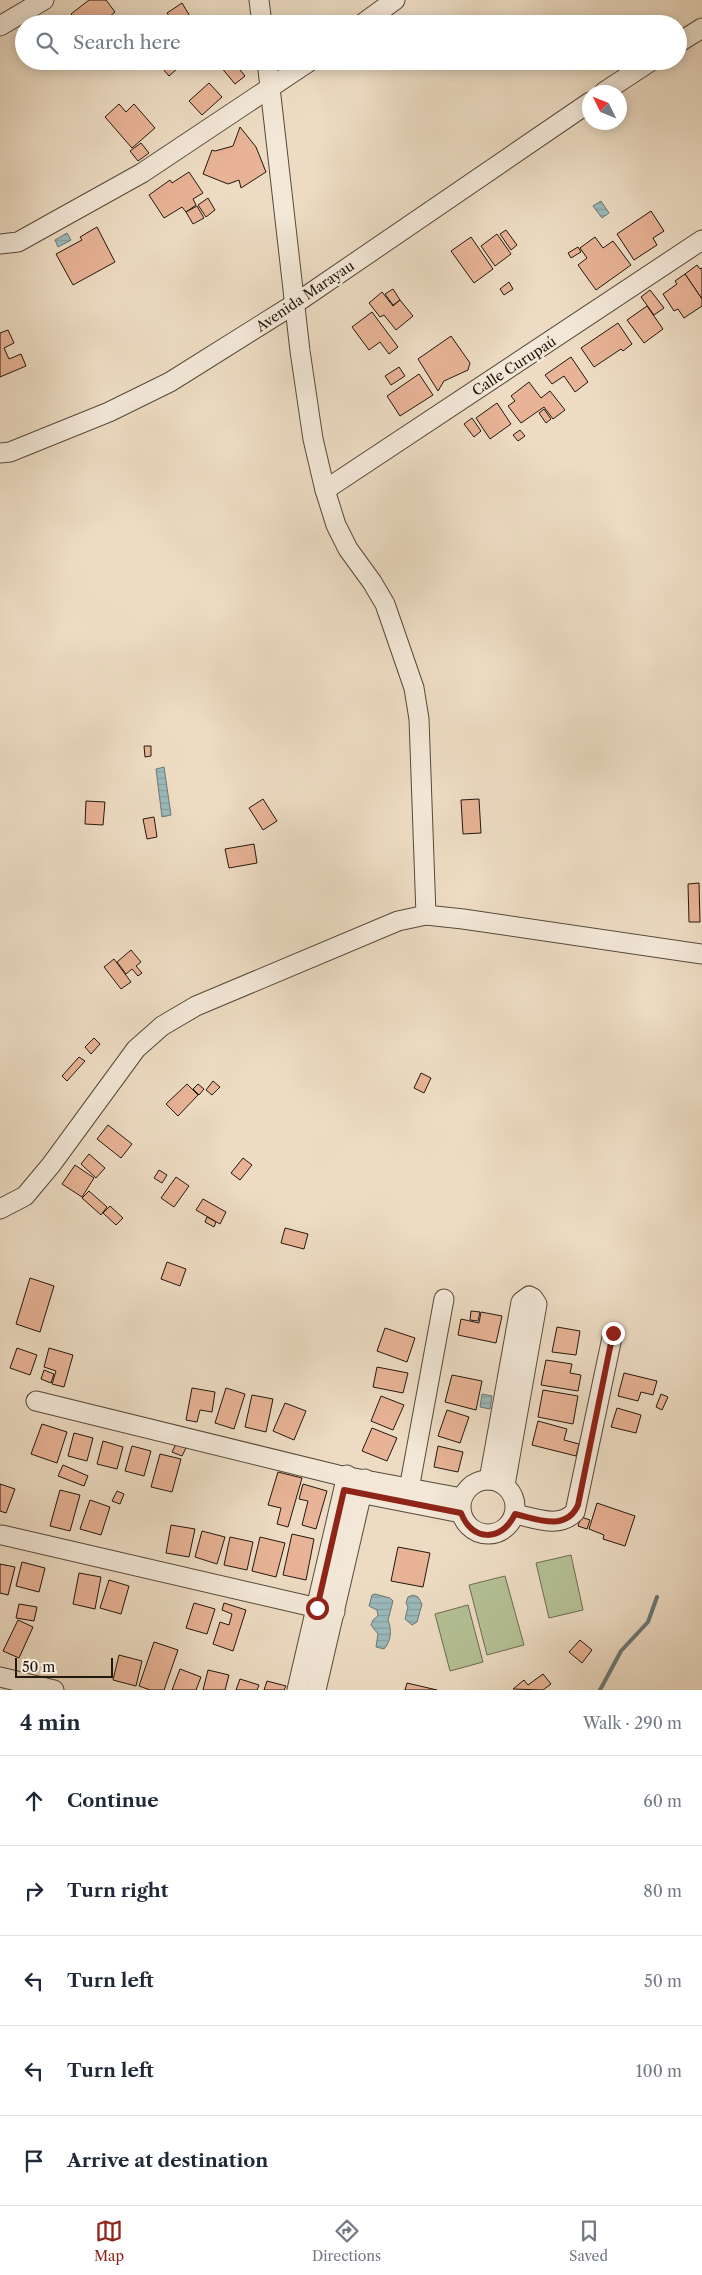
<!DOCTYPE html>
<html lang="en">
<head>
<meta charset="utf-8">
<style>
  body { margin:0; font-family:"Libre Caslon Text",serif; background:#f6f6f7; color:#1f2937 }
  .compass { position:absolute; left:582px; top:85px; width:45px; height:45px; border-radius:50%; background:#fff; box-shadow:0 2px 12px #0003; rotate:313deg }
  .scale { position:absolute; left:15px; bottom:12px; width:98px; box-sizing:border-box; padding-left:5px; border:2px solid #23180d; border-top:0; font-size:14px; line-height:18px; white-space:nowrap; color:#23180d; -webkit-text-stroke:4px #f3e8d8; paint-order:stroke }
  .stop { position:absolute; width:15px; height:15px; margin:-11px; border:4px solid #8f2418; border-radius:50%; background:#fff }
  .stop.end { background:#8f2418; border-color:#fff; box-shadow:0 1px 5px #0008 }
  .list { margin:0; padding:0; list-style:none }
  h2 { display:flex; justify-content:space-between; align-items:center; height:65px; margin:0; padding:0 20px; font-size:21px }
  h2 small { font-size:16px; font-weight:400; color:#747a83 }
  .list li { display:grid; grid-template-columns:32px 1fr auto; gap:15px; align-items:center; box-sizing:border-box; height:90px; padding:0 20px; border-top:1px solid #e0e1e3 }
  .list b { display:block; font-size:19px; white-space:nowrap }
  .list em { font-size:16px; font-style:normal; color:#747a83 }
  .icon { flex:none; width:28px; height:28px; fill:none; stroke:currentColor; stroke-width:2; stroke-linecap:round; stroke-linejoin:round }
  .map { position:relative; flex:none; width:702px; height:1690px; overflow:hidden }
  .search { position:absolute; background:#fff; box-shadow:0 2px 12px #0003; left:15px; right:15px; top:15px; height:55px; display:flex; align-items:center; gap:12px; box-sizing:border-box; padding:0 18px; border-radius:28px; color:#747a83; font-size:19px }
  .sheet { height:515px; background:#fff }
  nav { display:flex; justify-content:space-around; align-items:center; box-sizing:border-box; height:70px; border-top:1px solid #e0e1e3; background:#fff; font-size:14px; color:#747a83 }
  nav a { display:grid; justify-items:center; gap:2px }
  nav .on { color:#8f2418 }
  .map>svg:first-child { display:block }
</style>
</head>
<body>
<div class="map">
<svg width="702" height="1690" viewBox="0 0 702 1690">
  <defs>
    <pattern id="water-rules" width="6" height="5" patternUnits="userSpaceOnUse" patternTransform="scale(1.25)"><rect width="6" height="5" fill="#9bbabc"/><path d="M0 2.5h6" fill="none" stroke="#859fa0"/></pattern>
  </defs>
  <rect width="100%" height="100%" fill="#eddcc3"/>
  <filter id="stains"><feTurbulence type="fractalNoise" baseFrequency=".004" numOctaves="4"/><feColorMatrix values="0 0 0 0 .2 0 0 0 0 .09 0 0 0 0 .02 0 0 0 .5 -.17"/></filter>
  <radialGradient id="worn" r=".72"><stop offset=".6" stop-color="#630" stop-opacity="0"/><stop offset="1" stop-color="#630" stop-opacity=".3"/></radialGradient>
  <g fill="#b5c196" stroke="#6c6c52">
    <polygon points="571,1555 583,1610 549,1618 536,1563"/>
    <polygon points="505,1576 524,1645 487,1655 469,1585"/>
    <polygon points="468,1605 483,1662 450,1671 435,1614"/>
  </g>
  <g fill="url(#water-rules)" stroke="#6b7976">
    <polygon points="601,201 609,213 602,218 593,206"/>
    <polygon points="67,233 71,240 58,247 55,240"/>
    <polygon points="164,767 171,815 162,817 156,769"/>
    <polygon points="482,1394 492,1396 490,1409 480,1407"/>
    <path d="M375 1594 390 1598 393 1601 388 1620C392 1629 391 1642 384 1649L376 1647 378 1634 371 1625 373 1620 378 1616 377 1610 369 1606 372 1595Z"/>
    <polygon points="413,1595 418,1597 422,1604 417,1622 412,1625 405,1619 408,1607 406,1603 408,1597"/>
  </g>
  <g fill="none" stroke-linecap="round" stroke-linejoin="round">
    <polyline stroke="#6b7976" stroke-width="4" points="600,1690 621,1651 648,1622 657,1597"/>
  </g>
  <g fill="#e8b396" stroke="#23180d">
    <polygon points="89,0 106,0 115,12 103,22 104,24 79,24 71,14"/>
    <polygon points="182,3 191,18 182,24 175,24 167,13"/>
    <polygon points="156,61 186,61 169,76"/>
    <polygon points="216,61 233,61 245,76 235,84"/>
    <polygon points="209,83 222,97 202,115 189,101"/>
    <polygon points="119,104 126,112 134,104 155,128 132,148 105,117"/>
    <polygon points="240,127 256,147 266,172 241,188 239,180 228,184 203,174 212,150 215,151 233,146"/>
    <polygon points="141,143 149,153 138,161 130,151"/>
    <polygon points="189,172 203,193 193,199 196,205 186,212 182,207 164,218 149,195 170,180 172,183"/>
    <polygon points="208,198 215,210 206,217 198,205"/>
    <polygon points="197,206 204,218 193,224 186,212"/>
    <polygon points="651,211 664,231 653,238 657,245 634,260 617,234"/>
    <polygon points="97,227 115,262 73,285 56,254 82,240 80,237"/>
    <polygon points="506,230 517,245 511,250 500,234"/>
    <polygon points="497,234 511,254 495,266 481,246"/>
    <polygon points="471,237 493,269 474,283 451,251"/>
    <polygon points="595,237 603,248 613,241 631,265 596,290 578,265 587,258 580,248"/>
    <polygon points="578,247 581,252 571,258 568,253"/>
    <polygon points="697,265 700,269 702,268 702,299 685,274"/>
    <polygon points="685,274 702,299 702,306 684,318 678,309 674,311 663,294 677,284 675,281"/>
    <polygon points="509,282 513,289 504,295 500,289"/>
    <polygon points="393,289 400,300 393,305 385,294"/>
    <polygon points="650,290 664,308 654,315 641,297"/>
    <polygon points="382,292 393,306 400,300 413,316 396,330 384,315 380,317 369,303"/>
    <polygon points="647,306 663,329 644,343 627,320"/>
    <polygon points="372,312 398,347 389,354 380,342 369,350 352,327"/>
    <polygon points="618,323 632,344 623,351 621,349 594,367 581,348"/>
    <polygon points="8,330 14,343 4,348 9,359 21,354 26,366 0,377 0,333"/>
    <polygon points="451,336 470,363 468,370 444,381 438,391 418,359"/>
    <polygon points="571,357 588,382 575,392 564,376 552,384 545,375"/>
    <polygon points="399,367 405,376 391,385 385,376"/>
    <polygon points="419,374 433,395 400,416 387,396"/>
    <polygon points="529,382 541,398 550,391 565,410 553,419 544,407 521,423 508,406 515,401 511,396"/>
    <polygon points="497,403 511,424 490,439 476,418"/>
    <polygon points="544,409 551,419 546,423 539,413"/>
    <polygon points="472,418 481,431 474,437 464,424"/>
    <polygon points="520,430 525,436 518,441 513,435"/>
    <polygon points="144,746 151,746 151,756 145,757"/>
    <polygon points="263,799 277,821 263,830 249,808"/>
    <polygon points="479,799 481,833 463,834 461,800"/>
    <polygon points="86,801 105,802 103,825 85,824"/>
    <polygon points="154,817 157,837 147,839 143,819"/>
    <polygon points="254,844 257,863 229,868 225,849"/>
    <polygon points="699,883 700,922 689,922 688,884"/>
    <polygon points="131,950 141,962 136,966 142,973 138,976 132,969 126,974 117,962"/>
    <polygon points="114,959 131,982 121,989 104,967"/>
    <polygon points="94,1038 100,1044 91,1054 85,1047"/>
    <polygon points="79,1057 85,1061 67,1081 62,1076"/>
    <polygon points="421,1073 431,1078 424,1093 414,1088"/>
    <polygon points="213,1081 220,1087 212,1095 206,1090"/>
    <polygon points="187,1084 198,1095 178,1116 166,1104"/>
    <polygon points="198,1084 204,1089 199,1095 193,1089"/>
    <polygon points="108,1125 132,1144 121,1158 97,1139"/>
    <polygon points="89,1154 105,1168 96,1178 81,1164"/>
    <polygon points="243,1158 252,1165 240,1180 231,1173"/>
    <polygon points="75,1165 94,1178 82,1197 62,1184"/>
    <polygon points="159,1170 167,1175 162,1183 154,1178"/>
    <polygon points="176,1177 189,1186 174,1207 161,1198"/>
    <polygon points="89,1191 107,1207 101,1215 82,1198"/>
    <polygon points="203,1199 226,1212 220,1224 196,1210"/>
    <polygon points="110,1206 123,1218 116,1225 103,1213"/>
    <polygon points="207,1217 216,1222 214,1227 205,1222"/>
    <polygon points="285,1228 308,1234 304,1249 281,1243"/>
    <polygon points="167,1262 186,1269 180,1286 161,1279"/>
    <polygon points="30,1278 54,1286 40,1332 16,1324"/>
    <polygon points="471,1311 480,1312 478,1321 470,1320"/>
    <polygon points="481,1312 502,1316 496,1343 458,1335 461,1319 479,1323"/>
    <polygon points="557,1327 580,1331 576,1355 552,1352"/>
    <polygon points="385,1328 415,1338 407,1362 377,1351"/>
    <polygon points="17,1348 37,1355 30,1375 10,1368"/>
    <polygon points="49,1348 73,1355 64,1387 52,1384 56,1371 44,1367"/>
    <polygon points="546,1360 572,1364 570,1373 581,1375 578,1391 541,1385"/>
    <polygon points="377,1367 408,1373 403,1393 373,1387"/>
    <polygon points="44,1370 54,1374 51,1383 41,1379"/>
    <polygon points="624,1373 657,1381 653,1395 641,1392 638,1401 618,1396"/>
    <polygon points="452,1375 482,1381 476,1410 445,1402"/>
    <polygon points="192,1388 215,1392 212,1412 200,1410 197,1422 186,1420"/>
    <polygon points="226,1388 245,1394 234,1429 215,1423"/>
    <polygon points="543,1390 578,1396 573,1424 538,1417"/>
    <polygon points="661,1394 668,1397 662,1410 656,1407"/>
    <polygon points="252,1395 273,1399 266,1432 245,1427"/>
    <polygon points="381,1396 404,1405 393,1430 371,1421"/>
    <polygon points="285,1403 306,1411 294,1440 273,1431"/>
    <polygon points="617,1408 641,1415 636,1433 611,1427"/>
    <polygon points="447,1410 469,1417 460,1443 438,1436"/>
    <polygon points="538,1421 567,1429 564,1440 579,1444 576,1456 532,1445"/>
    <polygon points="42,1424 67,1432 57,1463 31,1454"/>
    <polygon points="372,1428 397,1438 387,1461 362,1451"/>
    <polygon points="74,1433 93,1438 87,1461 68,1456"/>
    <polygon points="103,1441 123,1447 117,1469 97,1464"/>
    <polygon points="176,1444 186,1448 182,1456 172,1452"/>
    <polygon points="132,1446 151,1451 144,1476 125,1471"/>
    <polygon points="438,1446 463,1452 458,1472 434,1467"/>
    <polygon points="160,1454 181,1459 172,1492 151,1487"/>
    <polygon points="63,1465 88,1476 84,1486 58,1476"/>
    <polygon points="278,1472 302,1478 288,1527 277,1524 281,1508 268,1505"/>
    <polygon points="0,1484 15,1489 6,1513 0,1511"/>
    <polygon points="303,1484 327,1491 316,1529 302,1525 308,1501 299,1499"/>
    <polygon points="60,1490 80,1495 70,1531 50,1526"/>
    <polygon points="117,1491 124,1494 120,1504 112,1501"/>
    <polygon points="90,1500 110,1507 101,1535 80,1529"/>
    <polygon points="597,1503 635,1516 625,1546 603,1539 604,1535 589,1529"/>
    <polygon points="581,1517 590,1520 587,1529 578,1526"/>
    <polygon points="171,1525 195,1529 189,1557 166,1553"/>
    <polygon points="202,1531 225,1537 217,1564 195,1557"/>
    <polygon points="292,1534 314,1539 306,1580 283,1575"/>
    <polygon points="230,1537 253,1542 247,1570 224,1565"/>
    <polygon points="260,1537 285,1543 276,1577 252,1571"/>
    <polygon points="398,1547 430,1553 423,1587 391,1581"/>
    <polygon points="22,1562 45,1568 39,1592 16,1586"/>
    <polygon points="0,1564 15,1567 8,1595 0,1593"/>
    <polygon points="79,1573 101,1577 95,1609 73,1604"/>
    <polygon points="109,1580 129,1586 121,1614 100,1608"/>
    <polygon points="194,1603 215,1609 207,1634 186,1628"/>
    <polygon points="224,1603 246,1610 233,1651 213,1644 220,1622 229,1625 232,1614 222,1610"/>
    <polygon points="19,1604 37,1607 34,1621 16,1618"/>
    <polygon points="18,1620 33,1627 19,1658 3,1651"/>
    <polygon points="580,1640 592,1650 582,1663 569,1652"/>
    <polygon points="154,1642 178,1650 164,1690 150,1690 139,1686"/>
    <polygon points="119,1655 142,1661 136,1686 113,1680"/>
    <polygon points="180,1669 201,1677 196,1690 172,1690"/>
    <polygon points="208,1670 229,1675 225,1690 203,1690"/>
    <polygon points="543,1674 551,1684 543,1690 513,1689 524,1680 528,1685"/>
    <polygon points="240,1679 259,1685 257,1690 236,1690"/>
    <polygon points="267,1681 286,1686 284,1690 264,1690"/>
    <polygon points="407,1683 437,1690 405,1690"/>
  </g>
  <g fill="none" stroke-linecap="round" stroke-linejoin="round">
    <defs>
      <g id="minor">
        <polyline points="259,0 262,24"/>
        <polyline points="362,24 395,0"/>
        <polyline points="0,26 44,0"/>
        <polyline points="678,43 702,28"/>
        <polyline points="267,61 300,351 313,439 325,490 336,525 348,549 372,582 385,604 414,688 419,719 426,915"/>
        <polyline points="604,92 651,61"/>
        <polyline points="0,244 18,242 142,173 310,61"/>
        <polyline points="0,453 10,452 109,412 170,382 296,303 590,102"/>
        <polyline points="325,490 702,240"/>
        <polyline points="0,1209 25,1196 51,1165 136,1049 162,1026 196,1006 398,921 426,915 463,919 702,954"/>
        <polyline points="36,1401 338,1475 462,1498"/>
        <circle cx="488" cy="1507" r="27"/>
        <polyline points="489,1480 521,1302 529,1296 533,1298 537,1304 505,1485"/>
        <polyline points="409,1489 444,1299"/>
        <polyline points="349,1491 461,1513"/>
        <path d="M515 1514C535 1518 559 1529 575 1512L613 1333"/>
        <polyline points="2,1535 335,1612"/>
        <polyline points="0,1677 54,1690"/>
        <polyline points="297,1690 347,1475"/>
        <polyline points="316,1690 365,1479"/>
      </g>
    </defs>
    <use href="#minor" stroke="#56493a" stroke-width="21"/>
    <use href="#minor" stroke="#f3e8d8" stroke-width="19"/>
  </g>
  <g fill="none" stroke-linecap="round" stroke-linejoin="round">
    <path stroke="#8f2418" stroke-width="6" d="M317 1608 344 1490 461 1513C472 1542 502 1542 515 1514 537 1519 566 1532 578 1505L613 1333"/>
  </g>
  <g text-anchor="middle" dominant-baseline="central" stroke-width="5" stroke-linejoin="round" paint-order="stroke">
    <g font-size="14" fill="#23180d" stroke="#f3e8d8">
      <text transform="translate(305 296) rotate(-34)">Avenida Marayau</text>
      <text transform="translate(514 366) rotate(-33)">Calle Curupaú</text>
    </g>
  </g>
  <rect width="100%" height="100%" filter="url(#stains)"/>
  <rect width="100%" height="100%" fill="url(#worn)"/>
</svg>
<svg class="compass" viewBox="-18 -18 36 36"><path d="M0-13l5 13h-10z" fill="#e53935"/><path d="M0 13l5-13h-10z" fill="#747a83"/></svg>
<div class="scale">50 m</div>
<div class="stop" style="left:317px;top:1608px"></div>
<div class="stop end" style="left:613px;top:1333px"></div>
<div class="search"><svg class="icon" aria-label="search" viewBox="0 0 24 24"><circle cx="10" cy="10" r="6"/><path d="M15 15l6 6"/></svg>Search here</div>
</div>
<section class="sheet">
<h2>4 min<small>Walk · 290 m</small></h2>
<ul class="list">
<li><svg class="icon" aria-label="ahead" viewBox="0 0 24 24"><path d="M12 20V5M6 11l6-6 6 6"/></svg><div><b>Continue</b></div><em>60 m</em></li>
<li><svg class="icon" aria-label="right" viewBox="0 0 24 24"><path d="M7 20v-9h11M14 6l5 5-5 5"/></svg><div><b>Turn right</b></div><em>80 m</em></li>
<li><svg class="icon" aria-label="left" viewBox="0 0 24 24"><path d="M17 20v-9H6M10 6l-5 5 5 5"/></svg><div><b>Turn left</b></div><em>50 m</em></li>
<li><svg class="icon" aria-label="left" viewBox="0 0 24 24"><path d="M17 20v-9H6M10 6l-5 5 5 5"/></svg><div><b>Turn left</b></div><em>100 m</em></li>
<li><svg class="icon" aria-label="arrive" viewBox="0 0 24 24"><path d="M6 21V4h12l-3 4 3 4H6"/></svg><div><b>Arrive at destination</b></div></li>
</ul>
</section>
<nav>
<a class="on"><svg class="icon" aria-label="map" viewBox="0 0 24 24"><path d="M3 6l6-2 6 2 6-2v14l-6 2-6-2-6 2zM9 4v14M15 6v14"/></svg>Map</a>
<a><svg class="icon" aria-label="directions" viewBox="0 0 24 24"><path d="M12 3l9 9-9 9-9-9zM9 14v-3h6M13 9l2 2-2 2"/></svg>Directions</a>
<a><svg class="icon" aria-label="saved" viewBox="0 0 24 24"><path d="M7 4h10v16l-5-4-5 4z"/></svg>Saved</a>
</nav>
</body>
</html>
